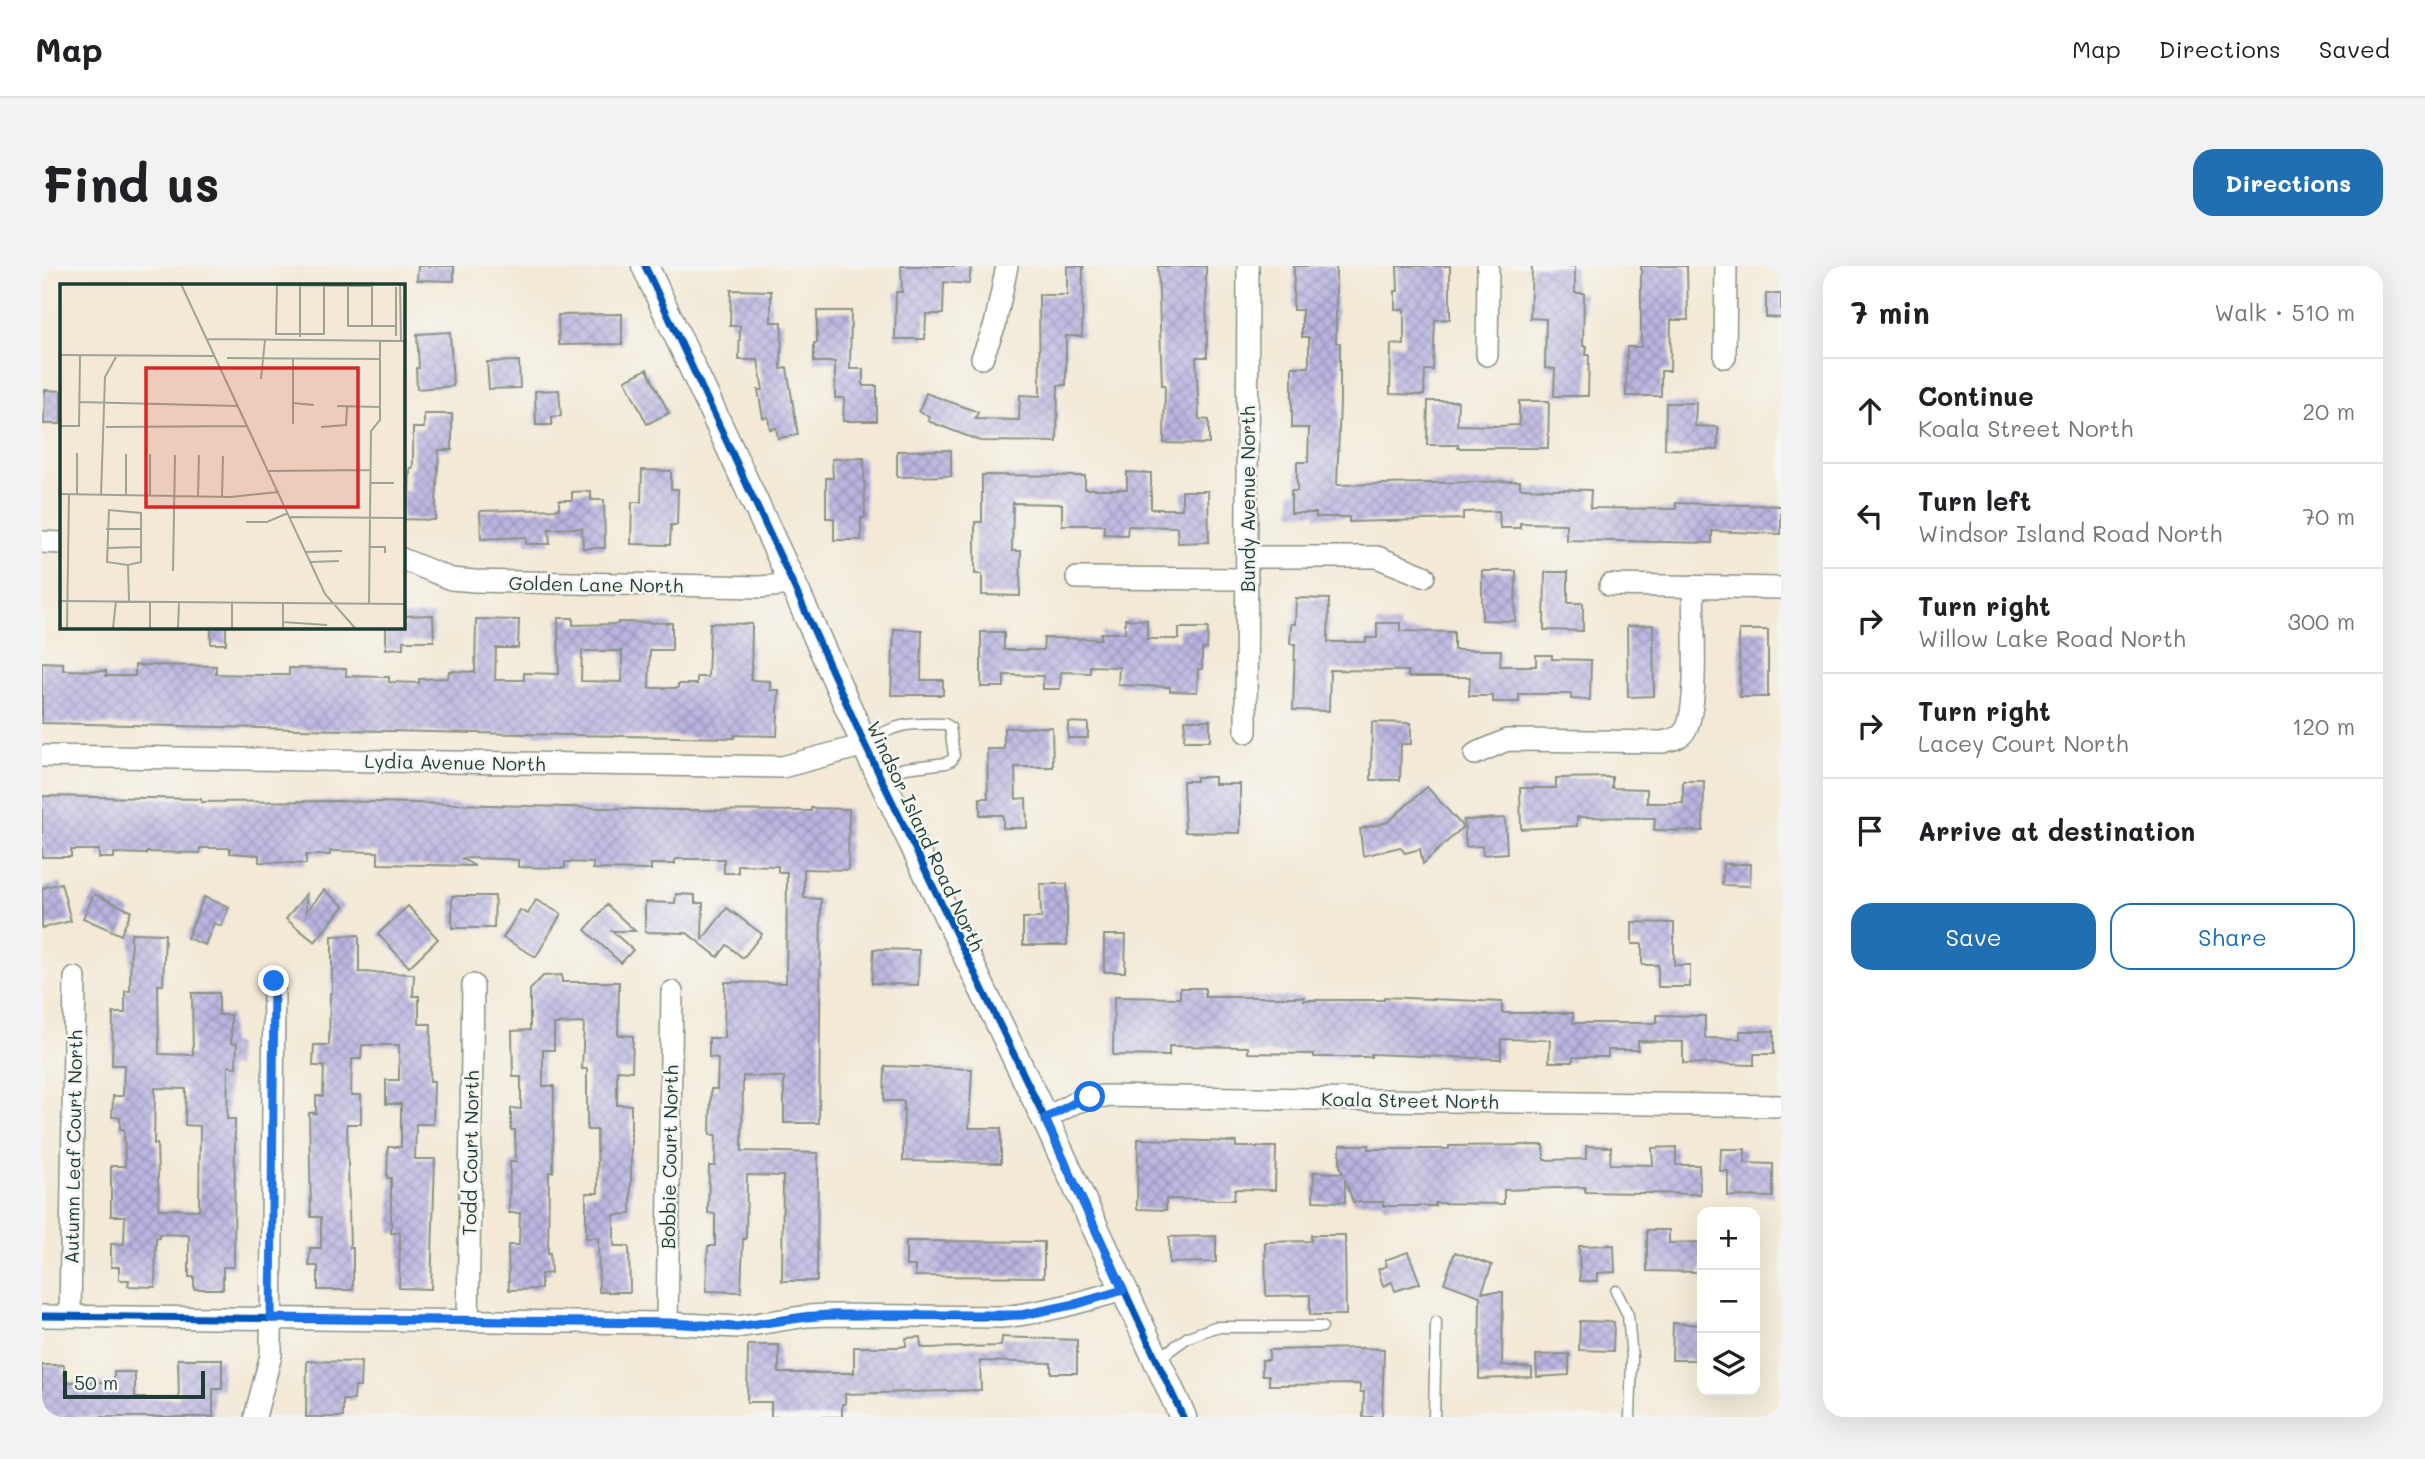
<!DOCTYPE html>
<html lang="en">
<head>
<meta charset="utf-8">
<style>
  body { margin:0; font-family:Mali,sans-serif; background:#f2f2f2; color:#202124 }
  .controls { position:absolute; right:21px; bottom:21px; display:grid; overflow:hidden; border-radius:14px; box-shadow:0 7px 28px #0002 }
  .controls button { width:63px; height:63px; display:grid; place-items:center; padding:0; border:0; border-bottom:2px solid #e0e0e0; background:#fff; color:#202124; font:35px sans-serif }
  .scale { position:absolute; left:21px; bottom:18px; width:142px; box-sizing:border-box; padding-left:7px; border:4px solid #1f3d34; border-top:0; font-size:19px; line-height:24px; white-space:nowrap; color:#1f3d34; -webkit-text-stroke:5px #f6f6f2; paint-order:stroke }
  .stop { position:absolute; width:21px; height:21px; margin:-16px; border:5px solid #1a73e8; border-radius:50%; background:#fff }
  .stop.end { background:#1a73e8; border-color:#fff; box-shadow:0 2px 7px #0008 }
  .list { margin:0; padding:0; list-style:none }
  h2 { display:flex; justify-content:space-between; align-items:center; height:91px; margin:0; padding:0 28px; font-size:30px }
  h2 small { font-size:23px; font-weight:400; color:#757577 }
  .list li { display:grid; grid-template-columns:46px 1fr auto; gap:21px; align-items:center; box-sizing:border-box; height:105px; padding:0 28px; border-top:2px solid #e0e0e0 }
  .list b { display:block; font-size:26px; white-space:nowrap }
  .list p { margin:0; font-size:23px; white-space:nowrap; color:#757577 }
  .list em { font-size:23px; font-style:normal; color:#757577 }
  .actions { display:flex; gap:14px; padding:21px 28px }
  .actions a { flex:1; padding:16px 0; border:2px solid #1f6fb2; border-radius:21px; text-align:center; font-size:24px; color:#1f6fb2 }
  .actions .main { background:#1f6fb2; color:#fff }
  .icon { flex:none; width:38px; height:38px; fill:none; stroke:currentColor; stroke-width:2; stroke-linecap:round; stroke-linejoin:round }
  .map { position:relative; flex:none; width:1739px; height:1151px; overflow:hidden; border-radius:21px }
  header { display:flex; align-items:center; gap:42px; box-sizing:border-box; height:98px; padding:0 35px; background:#fff; border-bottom:2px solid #e0e0e0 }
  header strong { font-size:33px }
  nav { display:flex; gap:38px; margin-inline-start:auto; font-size:24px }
  .intro { display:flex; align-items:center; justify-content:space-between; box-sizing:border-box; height:168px; padding:0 42px }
  h1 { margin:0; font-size:49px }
  .button { padding:18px 32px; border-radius:21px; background:#1f6fb2; color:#fff; font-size:24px; font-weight:700 }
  main { display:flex; gap:42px; padding:0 42px }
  aside { flex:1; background:#fff; border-radius:21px; box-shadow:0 7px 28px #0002 }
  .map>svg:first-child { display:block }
</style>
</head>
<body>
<header>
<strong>Map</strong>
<nav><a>Map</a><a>Directions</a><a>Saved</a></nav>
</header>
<div class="intro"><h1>Find us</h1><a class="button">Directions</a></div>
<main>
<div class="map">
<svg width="1739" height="1151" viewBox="0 0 1739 1151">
  <defs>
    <pattern id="building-cross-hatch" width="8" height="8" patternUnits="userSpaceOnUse" patternTransform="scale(1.75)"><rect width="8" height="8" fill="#bbb4e1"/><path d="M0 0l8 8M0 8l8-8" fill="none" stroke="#9794b7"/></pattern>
  </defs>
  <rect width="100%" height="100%" fill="#f6f6f2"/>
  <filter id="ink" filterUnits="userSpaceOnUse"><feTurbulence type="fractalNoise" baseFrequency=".0143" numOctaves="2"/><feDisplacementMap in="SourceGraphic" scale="14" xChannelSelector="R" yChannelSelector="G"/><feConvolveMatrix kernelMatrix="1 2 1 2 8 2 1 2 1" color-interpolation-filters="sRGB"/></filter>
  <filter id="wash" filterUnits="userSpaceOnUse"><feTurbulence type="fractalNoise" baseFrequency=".00686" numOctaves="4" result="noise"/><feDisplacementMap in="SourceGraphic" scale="28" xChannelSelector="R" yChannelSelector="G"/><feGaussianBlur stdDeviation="1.57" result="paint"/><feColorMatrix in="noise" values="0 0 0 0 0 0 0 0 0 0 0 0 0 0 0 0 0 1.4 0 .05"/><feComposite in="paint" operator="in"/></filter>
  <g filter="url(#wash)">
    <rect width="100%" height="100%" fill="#f3e9d6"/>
    <g id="blocks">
      <g fill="url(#building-cross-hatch)" fill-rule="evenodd">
        <polygon points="376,0 412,0 412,15 375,14"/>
        <polygon points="859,0 929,0 927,18 902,16 901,48 884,48 883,73 853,73 854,26 860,26"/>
        <polygon points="1025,0 1041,0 1040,70 1024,70 1024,119 1016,119 1015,176 938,175 886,155 887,150 877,146 884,127 936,146 933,153 977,154 978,129 998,130 997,29 1025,29"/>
        <polygon points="1116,0 1164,0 1165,91 1154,91 1157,153 1167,154 1167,178 1122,177 1123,119 1120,119"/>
        <polygon points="1252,0 1294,0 1294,77 1298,77 1298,136 1295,219 1478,215 1478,222 1549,224 1548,242 1634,243 1634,237 1739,240 1739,268 1670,265 1670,277 1524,274 1524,258 1478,257 1478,262 1458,262 1457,245 1421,246 1421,253 1307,256 1307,251 1274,251 1274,247 1249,247 1249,225 1255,225 1255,196 1266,196 1267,162 1250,162 1250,101 1267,101 1267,71 1260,71 1260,44 1251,44"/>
        <polygon points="1355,0 1408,0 1408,53 1393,54 1391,104 1383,104 1382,129 1348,128 1349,78 1362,79 1362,43 1353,43 1353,25 1356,25"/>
        <polygon points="1490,0 1533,0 1533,27 1542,27 1541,80 1545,80 1544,89 1547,89 1546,130 1512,130 1513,103 1503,102 1504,53 1488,52"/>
        <polygon points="1599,0 1645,0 1646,54 1629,54 1628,105 1619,105 1619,130 1584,130 1585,81 1599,81"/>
        <polygon points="689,24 729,25 729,56 740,56 739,103 745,102 756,169 736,172 734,162 728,163 726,151 721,152 716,124 721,124 716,94 697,94 698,60 688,60"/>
        <polygon points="1724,28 1739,28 1739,52 1724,51"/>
        <polygon points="775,45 809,45 808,103 821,103 821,120 835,120 835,155 801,155 802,132 793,132 793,96 772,96 772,77 775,77"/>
        <polygon points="580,48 580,78 517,79 516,49"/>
        <polygon points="408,66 411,120 375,123 374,102 377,102 375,68"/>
        <polygon points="477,95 478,122 447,123 445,96"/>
        <polygon points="605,103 627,147 605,158 583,114"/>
        <polygon points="3,124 19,125 19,158 2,158"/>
        <polygon points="517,124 519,150 510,151 510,159 494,159 493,125"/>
        <polygon points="1386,135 1416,135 1415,159 1455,160 1477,159 1477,135 1507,135 1506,182 1416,182 1416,179 1385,179"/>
        <polygon points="1624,137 1654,137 1653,160 1676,161 1676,184 1623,183"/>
        <polygon points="382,148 410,148 410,184 397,184 393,254 360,253 360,225 367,225 368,202 371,202 371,162 382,162"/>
        <polygon points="909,184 909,210 855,211 855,185"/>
        <polygon points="822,192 823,252 819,252 819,274 792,274 792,252 784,252 784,212 791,212 790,193"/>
        <polygon points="600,204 629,205 629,223 636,223 635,259 629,259 628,279 589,278 590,236 599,236"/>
        <polygon points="1085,206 1109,207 1109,243 1140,243 1140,225 1166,225 1167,276 1136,277 1135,261 1086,260 1085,269 1062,268 1062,259 1020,259 1020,238 971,237 970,285 979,285 978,330 940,329 940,308 933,308 933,256 940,256 940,209 1043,210 1043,223 1085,223"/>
        <polygon points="549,225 549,234 562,234 563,282 541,282 540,262 507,263 508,278 484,278 484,271 439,273 438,245 517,243 517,234 530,234 530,226"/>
        <polygon points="1440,305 1474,305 1473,355 1440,354"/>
        <polygon points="1503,306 1526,306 1526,337 1541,337 1541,365 1502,364"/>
        <polygon points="1254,332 1287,333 1286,376 1324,376 1324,372 1335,372 1335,357 1358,357 1358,365 1412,366 1412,384 1459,384 1458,400 1494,400 1494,389 1510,389 1510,393 1549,394 1548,434 1529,433 1529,428 1477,428 1477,436 1451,436 1451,430 1427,430 1428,411 1366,411 1366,405 1288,404 1287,445 1251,444 1253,378 1248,378 1249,358 1253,358"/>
        <polygon points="391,349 392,375 361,375 361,382 344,383 344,360 360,360 360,350"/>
        <path d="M516 352H531V359L576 358V356L630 357V384H608L607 422H636V418H655V411H666L668 357 710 358 709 414 728 415V424H737L735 470 692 469V472L525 469 0 457V396L21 397V404L64 405V410H93V399L174 400V408L212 409H247V402L304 403V410L347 411V416L377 417V413L406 412 407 405 433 406 434 353 477 354 476 382H454L453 414H482V407L517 408ZM540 385H580V416L539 415Z"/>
        <polygon points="1083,353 1105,354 1105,373 1137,373 1137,362 1166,362 1165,383 1160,383 1160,403 1156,403 1155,426 1128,425 1128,421 1076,419 1077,401 1048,400 1048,407 1019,406 1018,423 1001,423 1001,410 962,409 962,421 939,421 939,366 962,366 962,384 1001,384 1002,372 1059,373 1059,367 1083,367"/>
        <polygon points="1611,359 1612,430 1586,431 1585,360"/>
        <rect x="169" y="360" width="15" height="18"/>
        <polygon points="852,363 880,364 879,414 901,414 901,429 849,429"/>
        <polygon points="1697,364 1726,364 1726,431 1698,431"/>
        <polygon points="1143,454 1168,454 1168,475 1142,475"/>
        <polygon points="1026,456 1046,457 1046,472 1026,472"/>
        <polygon points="1330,456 1369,457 1369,478 1359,478 1358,514 1329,514"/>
        <polygon points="1010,461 1011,501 973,501 974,533 984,532 985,562 961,562 961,549 938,549 938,532 946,532 945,483 962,483 962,462"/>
        <polygon points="1154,511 1172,511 1172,518 1198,518 1198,567 1143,566 1141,515 1154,515"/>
        <polygon points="1570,511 1570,522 1605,523 1605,537 1641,537 1641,515 1662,515 1661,565 1612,564 1613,552 1535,551 1535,560 1479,563 1478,522 1514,522 1514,512"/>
        <polygon points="1385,521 1421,561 1381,598 1378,583 1363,587 1358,581 1321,590 1318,563 1346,556"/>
        <polygon points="0,530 159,533 159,536 294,535 634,544 769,545 769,542 807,543 806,604 762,603 762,632 779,633 777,857 742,857 742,811 701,810 700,885 776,887 775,1015 740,1015 741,910 705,909 704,973 701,973 699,1026 664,1025 666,980 673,980 673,948 666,947 667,900 673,900 674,869 668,869 669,823 675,823 676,792 667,791 667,772 682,772 683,716 744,717 745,606 736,606 736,600 696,599 696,607 682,607 682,593 633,593 633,598 609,598 609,604 551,603 551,597 523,596 523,602 476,601 476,594 466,593 419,592 433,600 336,598 336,586 288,585 288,589 264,589 264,598 249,597 217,596 217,589 188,587 188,582 158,582 158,587 105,586 105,588 72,587 72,592 57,592 57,584 29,584 29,591 0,591"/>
        <polygon points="1463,552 1465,587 1441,589 1440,580 1424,581 1422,554"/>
        <polygon points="1681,598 1709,598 1708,620 1680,619"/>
        <polygon points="19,617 29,655 0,662 0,622"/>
        <polygon points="998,618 1025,618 1025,679 981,679 981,652 999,652"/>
        <polygon points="282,624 302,640 273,676 244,653 264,628 264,646"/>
        <polygon points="52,628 89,645 79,669 41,652"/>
        <polygon points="634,628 653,629 653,637 661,637 660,674 685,642 720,668 701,692 685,679 676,691 645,667 603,666 603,636 633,637"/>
        <polygon points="410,630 453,630 452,662 410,662"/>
        <polygon points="162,631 187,641 179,660 172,657 163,679 145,672"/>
        <polygon points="494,634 519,648 494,691 461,672 478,644 486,648"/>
        <polygon points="565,639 593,665 570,665 591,684 579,697 543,664"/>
        <polygon points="366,640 396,673 367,701 336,668"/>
        <polygon points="1590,656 1632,657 1632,699 1648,699 1648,721 1616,721 1616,699 1600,699 1600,678 1590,678"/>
        <path d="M89 667 123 668 121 719H116L117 788 151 789 150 727H177V749H189V777L195 778 194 801 186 800 185 853H193L192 1001H181V1023H152V1011H147V969L117 968V972H114L113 1021 86 1020 87 1014H77V1001H69V978H82L83 950H69V900H83L82 863H78V851H70L71 830H81L82 799H70L71 747H83V725H88ZM113 822 144 823 143 859 158 860 157 944 117 943 115 878H112Z"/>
        <polygon points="317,669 317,706 372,708 371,730 377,730 377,758 389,758 388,815 392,815 391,858 374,858 373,893 393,893 389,1023 357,1022 358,967 349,967 349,912 345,912 346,881 359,881 359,838 344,838 344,814 357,814 357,779 320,779 319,793 310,793 309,829 319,829 319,858 305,858 308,982 311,982 311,1024 276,1024 276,1000 267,1000 268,982 279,982 279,951 269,951 267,847 274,847 274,830 281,830 282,800 271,800 272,779 287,779 288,727 290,727 290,670"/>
        <polygon points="1062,669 1084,669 1083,706 1062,706"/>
        <polygon points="832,683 877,684 876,719 830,717"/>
        <polygon points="520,709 520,716 577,716 576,769 591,770 590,805 575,804 575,839 589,839 589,948 572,949 572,980 587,980 588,1026 557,1026 556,972 544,972 544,927 556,927 555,864 545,864 545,803 540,803 542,757 512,758 512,784 501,784 501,820 512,820 511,906 507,906 506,988 508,987 509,1007 499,1008 499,1023 467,1024 466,979 477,979 478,947 467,947 468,896 474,896 473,864 469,864 469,842 479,843 479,811 471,811 470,765 488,764 488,724 501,710"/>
        <polygon points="1138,722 1163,722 1163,731 1262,731 1262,734 1342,734 1342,731 1460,736 1460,747 1531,747 1531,757 1615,757 1615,749 1663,750 1663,772 1698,773 1698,765 1732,765 1732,788 1712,788 1712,799 1641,797 1641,776 1596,775 1596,784 1566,784 1566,791 1531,791 1531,796 1507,796 1508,774 1459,773 1459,793 1329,788 1329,791 1272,791 1272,788 1206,787 1206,781 1127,780 1127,790 1071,789 1072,731 1138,732"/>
        <polygon points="843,800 930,803 927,862 959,862 959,897 861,895 862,835 842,835"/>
        <polygon points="1096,873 1194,876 1194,881 1234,881 1233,924 1193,923 1192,934 1124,933 1124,944 1095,943"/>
        <polygon points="1298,879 1327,879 1327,883 1407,883 1407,880 1502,879 1502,894 1544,893 1544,880 1569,881 1568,898 1611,899 1610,882 1634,881 1634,899 1657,899 1658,928 1543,926 1543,921 1462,924 1462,938 1393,937 1393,940 1341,940 1341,936 1311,936 1303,913 1303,936 1271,935 1272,906 1301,907 1298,900"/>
        <polygon points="1679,883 1703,883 1703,897 1731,898 1731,931 1686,930 1686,905 1678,905"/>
        <polygon points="1605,964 1627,964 1627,977 1659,976 1659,1006 1605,1005"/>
        <polygon points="1269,969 1303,969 1304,1049 1268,1049 1268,1029 1224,1030 1223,976 1269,975"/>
        <polygon points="1174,970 1174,996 1127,997 1127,971"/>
        <polygon points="864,975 1002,976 1002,1011 873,1010 873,1000 864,1000"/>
        <polygon points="1572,979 1573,1006 1555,1007 1555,1015 1538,1015 1537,980"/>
        <polygon points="1366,986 1378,1017 1353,1025 1350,1016 1341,1020 1336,1003 1345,1000 1343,994"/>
        <polygon points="1413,986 1450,999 1440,1026 1461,1026 1460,1099 1490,1102 1490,1111 1437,1113 1438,1030 1402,1017"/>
        <polygon points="1538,1055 1572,1056 1571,1085 1537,1084"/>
        <polygon points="1631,1057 1660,1059 1660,1094 1630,1094"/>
        <polygon points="878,1071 879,1080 883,1082 959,1080 960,1071 1035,1074 1035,1107 1009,1107 1009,1097 938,1095 939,1124 803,1128 803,1138 800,1138 800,1151 729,1151 729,1136 705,1136 706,1079 737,1079 737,1107 812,1107 812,1081 856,1081 864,1080 864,1072"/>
        <polygon points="1319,1082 1342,1083 1340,1151 1321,1151 1322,1126 1318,1126 1318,1118 1227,1119 1227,1109 1220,1109 1220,1094 1227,1094 1227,1084"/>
        <polygon points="1527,1088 1527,1109 1495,1111 1494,1089"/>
        <polygon points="136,1093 180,1093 180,1123 171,1123 171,1151 0,1151 0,1099 22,1099 23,1116 72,1116 72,1106 93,1106 93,1132 137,1132"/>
        <polygon points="265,1095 319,1096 318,1121 313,1121 312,1134 301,1134 301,1151 264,1151"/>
      </g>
    </g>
  </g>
  <g filter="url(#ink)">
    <use href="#blocks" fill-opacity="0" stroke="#899385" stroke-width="2"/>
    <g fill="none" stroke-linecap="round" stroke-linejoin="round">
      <defs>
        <g id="service">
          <path d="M823 479C850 457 869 457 903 458L908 461 912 489 910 494 904 497 863 502 838 510"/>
          <polyline points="1574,1025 1586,1049 1590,1092 1588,1151"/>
          <polyline points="1116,1093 1146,1071 1173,1061 1280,1061"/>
          <polyline points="1392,1151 1394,1056"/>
        </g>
        <g id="minor">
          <polyline points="1445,89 1446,0"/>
          <polyline points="1683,91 1684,0"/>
          <polyline points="940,92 953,59 965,0"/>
          <polyline points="0,276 19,277"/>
          <polyline points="1205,291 1335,291 1382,310"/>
          <polyline points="360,293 409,313 433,315 718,321 751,318"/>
          <polyline points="1035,312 1205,313"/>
          <polyline points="1568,319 1739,322"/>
          <polyline points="1204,466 1206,0"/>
          <path d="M1433 488 1465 474 1621 476C1630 473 1639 473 1644 463 1657 439 1651 352 1651 320"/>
          <polyline points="0,490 740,501 823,479"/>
          <polyline points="1003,853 1034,836 1060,830 1739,840"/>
          <path d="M0 1050 625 1057 695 1061 765 1050 787 1049 959 1051C1001 1047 1040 1036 1081 1024"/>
          <polyline points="28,1050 33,712"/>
          <polyline points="426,1055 431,719"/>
          <polyline points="625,1057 630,726"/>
          <polyline points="213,1151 229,1089 232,715"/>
        </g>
        <polyline id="tertiary" points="603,0 751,318 823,479 1003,853 1141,1151"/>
      </defs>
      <use href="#service" stroke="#899385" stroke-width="13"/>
      <use href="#minor" stroke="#899385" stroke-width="24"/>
      <use href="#tertiary" stroke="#899385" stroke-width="29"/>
      <use href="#service" stroke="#fff" stroke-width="10"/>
      <use href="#minor" stroke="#fff" stroke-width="21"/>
      <use href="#tertiary" stroke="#fff" stroke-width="26"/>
      <defs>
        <g id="cycleway">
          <polyline points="603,0 751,318 823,479 1003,853 1141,1151"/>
          <path d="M0 1050 625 1057 695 1061 765 1050 787 1049 959 1051C1001 1047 1040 1036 1081 1024"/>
        </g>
      </defs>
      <use href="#cycleway" stroke="#f6f6f2" stroke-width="11"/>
      <use href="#cycleway" stroke="#0057b8" stroke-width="7"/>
    </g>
  </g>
  <g fill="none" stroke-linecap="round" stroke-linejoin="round" filter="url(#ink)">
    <polyline stroke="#1a73e8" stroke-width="9" points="232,715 229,1052 625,1057 695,1061 765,1051 787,1049 980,1049 1035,1038 1081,1024 1003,853 1034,836 1048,831"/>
  </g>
  <g text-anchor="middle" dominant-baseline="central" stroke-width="5" stroke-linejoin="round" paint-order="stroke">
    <g font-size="19" fill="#1f3d34" stroke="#f6f6f2">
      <text transform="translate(1205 233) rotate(-90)">Bundy Avenue North</text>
      <text transform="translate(554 318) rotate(1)">Golden Lane North</text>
      <text transform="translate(413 496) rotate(1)">Lydia Avenue North</text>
      <text transform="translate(884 570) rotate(65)">Windsor Island Road North</text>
      <text transform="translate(1368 834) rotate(1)">Koala Street North</text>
      <text transform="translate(31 881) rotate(-89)">Autumn Leaf Court North</text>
      <text transform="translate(428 887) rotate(-89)">Todd Court North</text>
      <text transform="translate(627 891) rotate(-89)">Bobbie Court North</text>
    </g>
  </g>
  <g transform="translate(18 18)">
    <rect width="345" height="345" fill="#f3e9d6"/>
    <path fill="none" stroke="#9ea495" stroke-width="2" d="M121 0 265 310 295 344M340 0 341 57M264 2V50H216L217 1 312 2V42M288 2V42H336M336 52V3M240 53V1M147 55 345 57M0 71 154 72M167 74 320 75M201 95 205 56M19 118 178 122M233 119 254 121M277 122 320 123M233 140V74M0 142H19L20 72M46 143 187 142M261 143 286 141 287 123M208 187 310 186M310 199H334M0 210 171 213 218 208M17 210V169M41 211 45 93 56 73M66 211V170M90 211V170M138 212 139 171M162 212 163 172M230 233 345 234M186 238H207L228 229M46 245H81M310 263H325V269M47 264 81 263M246 268 282 267M251 278 279 277M68 281 81 278V229L49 226 47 278 68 281 69 317M113 287 115 171M0 317 345 320M90 318V344M223 319V344M309 320 311 147 320 136V57M223 338 267 341M7 344 9 210M53 344 56 317M118 344 119 318M172 344V318"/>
    <path fill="#d62828" fill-opacity="0.15" stroke="#d62828" stroke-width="3.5" d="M86 84H298V223H86Z"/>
    <rect width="345" height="345" fill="none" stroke="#1f3d34" stroke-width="3.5"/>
  </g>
</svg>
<div class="controls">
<button>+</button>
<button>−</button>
<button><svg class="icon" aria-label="layers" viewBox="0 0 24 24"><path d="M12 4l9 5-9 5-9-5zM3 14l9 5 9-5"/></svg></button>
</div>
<div class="scale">50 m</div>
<div class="stop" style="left:1048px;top:831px"></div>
<div class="stop end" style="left:232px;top:715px"></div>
</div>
<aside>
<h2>7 min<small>Walk · 510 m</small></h2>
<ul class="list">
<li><svg class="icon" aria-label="ahead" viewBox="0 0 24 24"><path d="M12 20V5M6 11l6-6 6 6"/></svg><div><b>Continue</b><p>Koala Street North</p></div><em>20 m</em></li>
<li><svg class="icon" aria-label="left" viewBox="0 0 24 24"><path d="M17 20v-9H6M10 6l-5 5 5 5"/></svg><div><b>Turn left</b><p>Windsor Island Road North</p></div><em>70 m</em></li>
<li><svg class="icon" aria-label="right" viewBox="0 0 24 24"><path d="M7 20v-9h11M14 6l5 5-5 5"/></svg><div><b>Turn right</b><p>Willow Lake Road North</p></div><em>300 m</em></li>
<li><svg class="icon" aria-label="right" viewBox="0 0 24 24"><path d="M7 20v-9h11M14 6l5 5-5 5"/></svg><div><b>Turn right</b><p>Lacey Court North</p></div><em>120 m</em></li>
<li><svg class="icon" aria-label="arrive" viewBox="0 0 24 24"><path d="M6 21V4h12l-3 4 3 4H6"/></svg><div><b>Arrive at destination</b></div></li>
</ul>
<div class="actions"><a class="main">Save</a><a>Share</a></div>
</aside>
</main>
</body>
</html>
